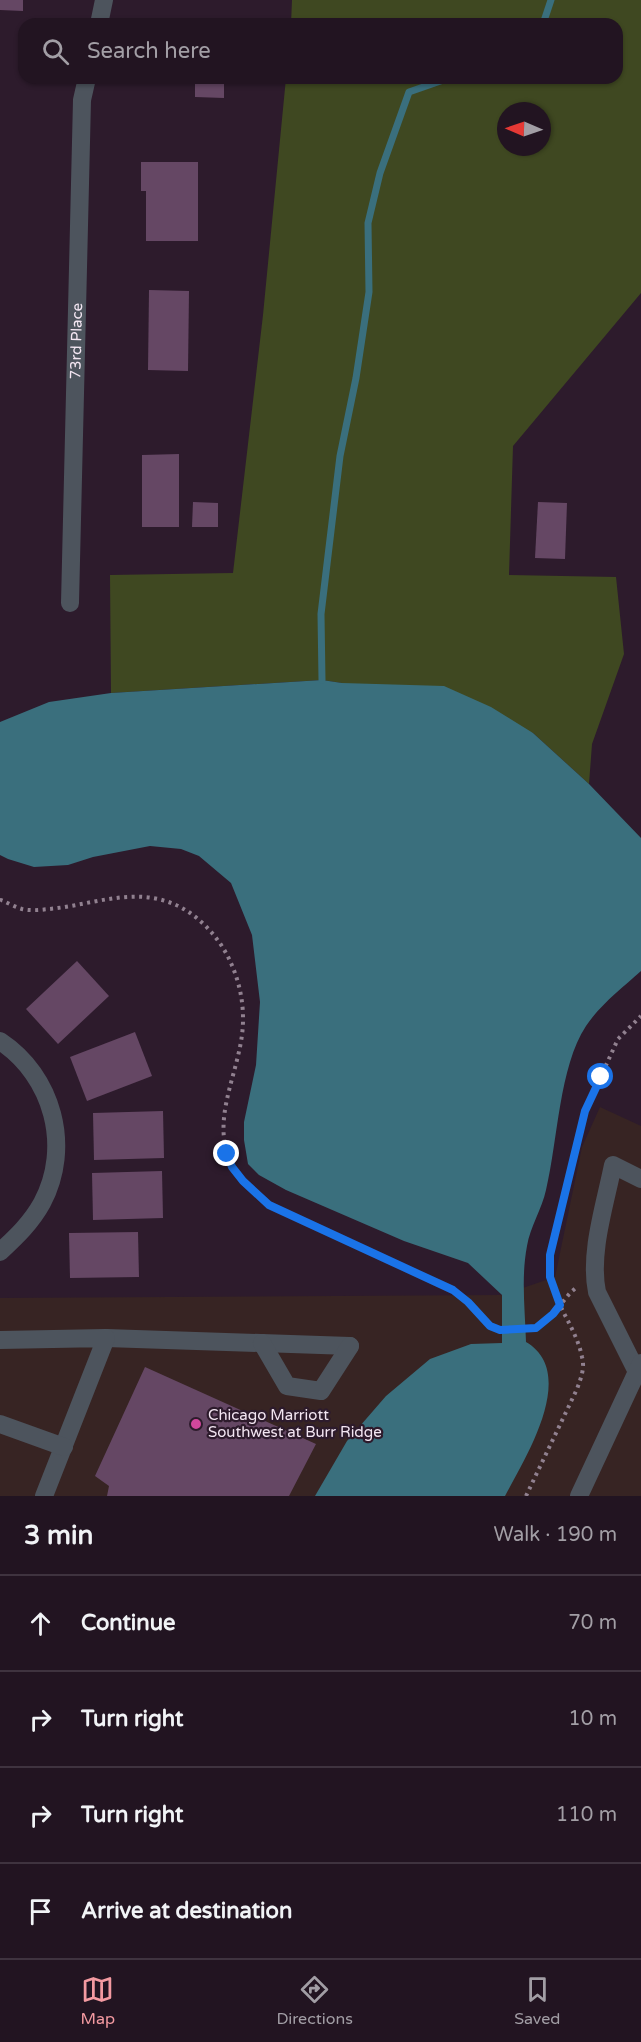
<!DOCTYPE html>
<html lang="en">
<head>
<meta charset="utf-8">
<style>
  body { margin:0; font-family:"Varela Round",sans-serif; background:#2e212e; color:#f1f3f6 }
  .compass { position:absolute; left:497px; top:102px; width:54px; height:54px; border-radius:50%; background:#221421; box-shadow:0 2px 4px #0004; rotate:272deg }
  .stop { position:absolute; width:18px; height:18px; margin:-14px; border:4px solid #1a73e8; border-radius:50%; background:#fff }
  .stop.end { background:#1a73e8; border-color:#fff; box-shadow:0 2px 6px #0008 }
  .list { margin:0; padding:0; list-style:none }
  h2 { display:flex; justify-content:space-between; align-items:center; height:78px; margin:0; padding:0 24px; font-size:26px }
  h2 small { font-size:20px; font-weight:400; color:#a29ea5 }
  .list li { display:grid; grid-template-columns:39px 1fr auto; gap:18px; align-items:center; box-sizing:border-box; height:96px; padding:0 24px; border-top:2px solid #3f333f }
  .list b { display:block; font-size:22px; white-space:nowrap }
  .list em { font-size:20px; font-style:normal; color:#a29ea5 }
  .icon { flex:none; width:33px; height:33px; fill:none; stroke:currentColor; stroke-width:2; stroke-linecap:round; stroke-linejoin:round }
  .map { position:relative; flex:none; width:641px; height:1496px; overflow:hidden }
  .search { position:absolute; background:#221421; box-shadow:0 2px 4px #0004; left:18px; right:18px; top:18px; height:66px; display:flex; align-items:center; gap:15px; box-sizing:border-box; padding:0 21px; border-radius:18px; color:#a29ea5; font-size:22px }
  .sheet { height:462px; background:#221421 }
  nav { display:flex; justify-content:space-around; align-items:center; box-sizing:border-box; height:84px; border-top:2px solid #3f333f; background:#221421; font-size:16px; color:#a29ea5 }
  nav a { display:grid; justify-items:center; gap:3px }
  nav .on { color:#f49aa1 }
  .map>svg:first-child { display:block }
</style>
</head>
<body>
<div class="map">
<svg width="641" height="1496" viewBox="0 0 641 1496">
  <rect width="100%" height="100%" fill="#2d1b2c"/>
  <polygon fill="#372423" points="600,1107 641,1126 641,1496 0,1496 0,1298 502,1295 555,1277 582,1147"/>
  <path fill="#3f4821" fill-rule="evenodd" d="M292 0H641V293L513 446 509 575 616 577 624 654 592 744 589 784 533 733 342 683 322 680 111 693 110 575 233 573 263 315 286 78H617V24H291ZM506 111H542V147H506Z"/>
  <path fill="#3a6f7d" d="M322 680 342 683 444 686 491 707 533 733 589 784 641 838V971C622 988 600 1005 586 1026 559 1067 558 1140 546 1190 542 1209 530 1227 527 1246 521 1277 525 1310 526 1342 579 1373 525 1458 505 1496H315L347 1441 386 1396 430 1359 471 1344 502 1343V1295L468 1263 404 1241 286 1190 259 1175 248 1164 244 1140V1122L256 1065 260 1002 252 935 231 883 199 856 181 849 150 846 93 857 68 865 34 867 8 859 0 855V722L49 702 111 693Z"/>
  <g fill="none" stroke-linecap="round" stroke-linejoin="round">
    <g stroke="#3a6f7d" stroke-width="7">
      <polyline points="543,24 551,0"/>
      <polyline points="322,680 321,614 340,456 356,378 369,292 368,223 380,173 409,92 449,78"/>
    </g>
  </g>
  <g fill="#654764">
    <polygon points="0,0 23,0 23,11 0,10"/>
    <polygon points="195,78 224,78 224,98 195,97"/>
    <polygon points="141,162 198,162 198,241 146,241 146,191 141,191"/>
    <polygon points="149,290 189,291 188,371 148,370"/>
    <polygon points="179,454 179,527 142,527 142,455"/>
    <polygon points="193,502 218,503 218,527 192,527"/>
    <polygon points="538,502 567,503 565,559 535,558"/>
    <polygon points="77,961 109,996 58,1044 26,1009"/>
    <polygon points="135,1032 152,1076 87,1101 70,1057"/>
    <polygon points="163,1111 164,1158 94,1160 93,1113"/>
    <polygon points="162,1171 163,1218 93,1220 92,1173"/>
    <polygon points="138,1232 139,1277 70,1278 69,1233"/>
    <polygon points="145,1367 316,1444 289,1496 107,1496 109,1486 95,1476"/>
  </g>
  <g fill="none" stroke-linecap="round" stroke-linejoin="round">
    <g stroke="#918190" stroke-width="4" stroke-dasharray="3 4.5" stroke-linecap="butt">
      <path d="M0 901 1 900C8 903 15 907 22 909 30 911 40 910 49 909 94 905 138 884 182 908 202 919 220 939 230 961 238 978 243 998 243 1018 244 1072 200 1127 241 1179 264 1208 301 1219 334 1234 373 1253 414 1270 453 1290L468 1302 490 1326 500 1330H528L535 1328 553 1314 570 1293 577 1287"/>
      <path d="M526 1496 577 1389C581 1378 585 1368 582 1357 575 1321 544 1295 550 1255L585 1111 618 1039 641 1016"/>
    </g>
    <g stroke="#4d545d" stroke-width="18">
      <polyline points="99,24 104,0"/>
      <path id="s1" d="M70 603 82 100 87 78"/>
      <path d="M0 1041C53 1076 72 1147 42 1203 31 1223 16 1237 0 1252"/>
      <polyline points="106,1338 350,1346"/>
      <polyline points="0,1340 106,1338 44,1496"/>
      <polyline points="262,1343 287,1386 321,1391 350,1346"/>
      <path d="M637 1372 597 1292C589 1253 605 1205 613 1165L641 1179"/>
      <polyline points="0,1424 64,1447"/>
      <polyline points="579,1496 641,1363"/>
    </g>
  </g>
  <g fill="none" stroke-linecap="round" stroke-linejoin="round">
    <polyline stroke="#1a73e8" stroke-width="8" points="227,1154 232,1167 243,1181 269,1205 453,1290 468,1302 490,1326 500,1330 536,1328 553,1314 560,1305 550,1277 550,1255 585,1111 601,1077"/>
  </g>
  <circle fill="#d1479c" stroke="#2d1b2c" stroke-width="2" cx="196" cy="1424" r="6"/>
  <g text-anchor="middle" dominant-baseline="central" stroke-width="4.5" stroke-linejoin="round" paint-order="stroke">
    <g font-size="15" fill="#f3e6f2" stroke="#2d1b2c">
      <text stroke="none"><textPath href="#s1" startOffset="262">73rd Place</textPath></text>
    </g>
    <g font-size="15" fill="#f3e6f2" stroke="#2d1b2c" text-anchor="start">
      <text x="208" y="1415">Chicago Marriott<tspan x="208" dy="17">Southwest at Burr Ridge</tspan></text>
    </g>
  </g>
</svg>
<svg class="compass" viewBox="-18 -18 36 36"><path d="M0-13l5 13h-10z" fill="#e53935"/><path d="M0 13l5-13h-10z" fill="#a29ea5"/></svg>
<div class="stop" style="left:601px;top:1077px"></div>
<div class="stop end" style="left:227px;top:1154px"></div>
<div class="search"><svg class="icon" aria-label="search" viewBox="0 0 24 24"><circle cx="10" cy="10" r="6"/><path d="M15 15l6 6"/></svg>Search here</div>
</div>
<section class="sheet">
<h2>3 min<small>Walk · 190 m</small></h2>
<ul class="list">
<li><svg class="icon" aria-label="ahead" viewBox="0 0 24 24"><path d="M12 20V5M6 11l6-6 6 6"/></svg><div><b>Continue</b></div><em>70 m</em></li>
<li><svg class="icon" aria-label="right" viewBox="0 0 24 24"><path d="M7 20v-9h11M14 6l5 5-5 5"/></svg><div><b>Turn right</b></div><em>10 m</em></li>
<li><svg class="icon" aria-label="right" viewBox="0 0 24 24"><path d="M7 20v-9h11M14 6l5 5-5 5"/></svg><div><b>Turn right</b></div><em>110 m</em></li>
<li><svg class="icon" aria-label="arrive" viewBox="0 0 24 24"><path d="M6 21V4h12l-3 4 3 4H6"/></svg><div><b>Arrive at destination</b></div></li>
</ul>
</section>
<nav>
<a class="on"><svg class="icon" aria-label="map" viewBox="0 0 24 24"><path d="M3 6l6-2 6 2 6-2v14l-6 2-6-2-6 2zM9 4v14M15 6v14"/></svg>Map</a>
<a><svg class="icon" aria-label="directions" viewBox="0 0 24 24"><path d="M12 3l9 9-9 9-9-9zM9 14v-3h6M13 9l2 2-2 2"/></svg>Directions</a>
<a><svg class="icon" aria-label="saved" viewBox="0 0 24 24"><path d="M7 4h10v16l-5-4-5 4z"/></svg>Saved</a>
</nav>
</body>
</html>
